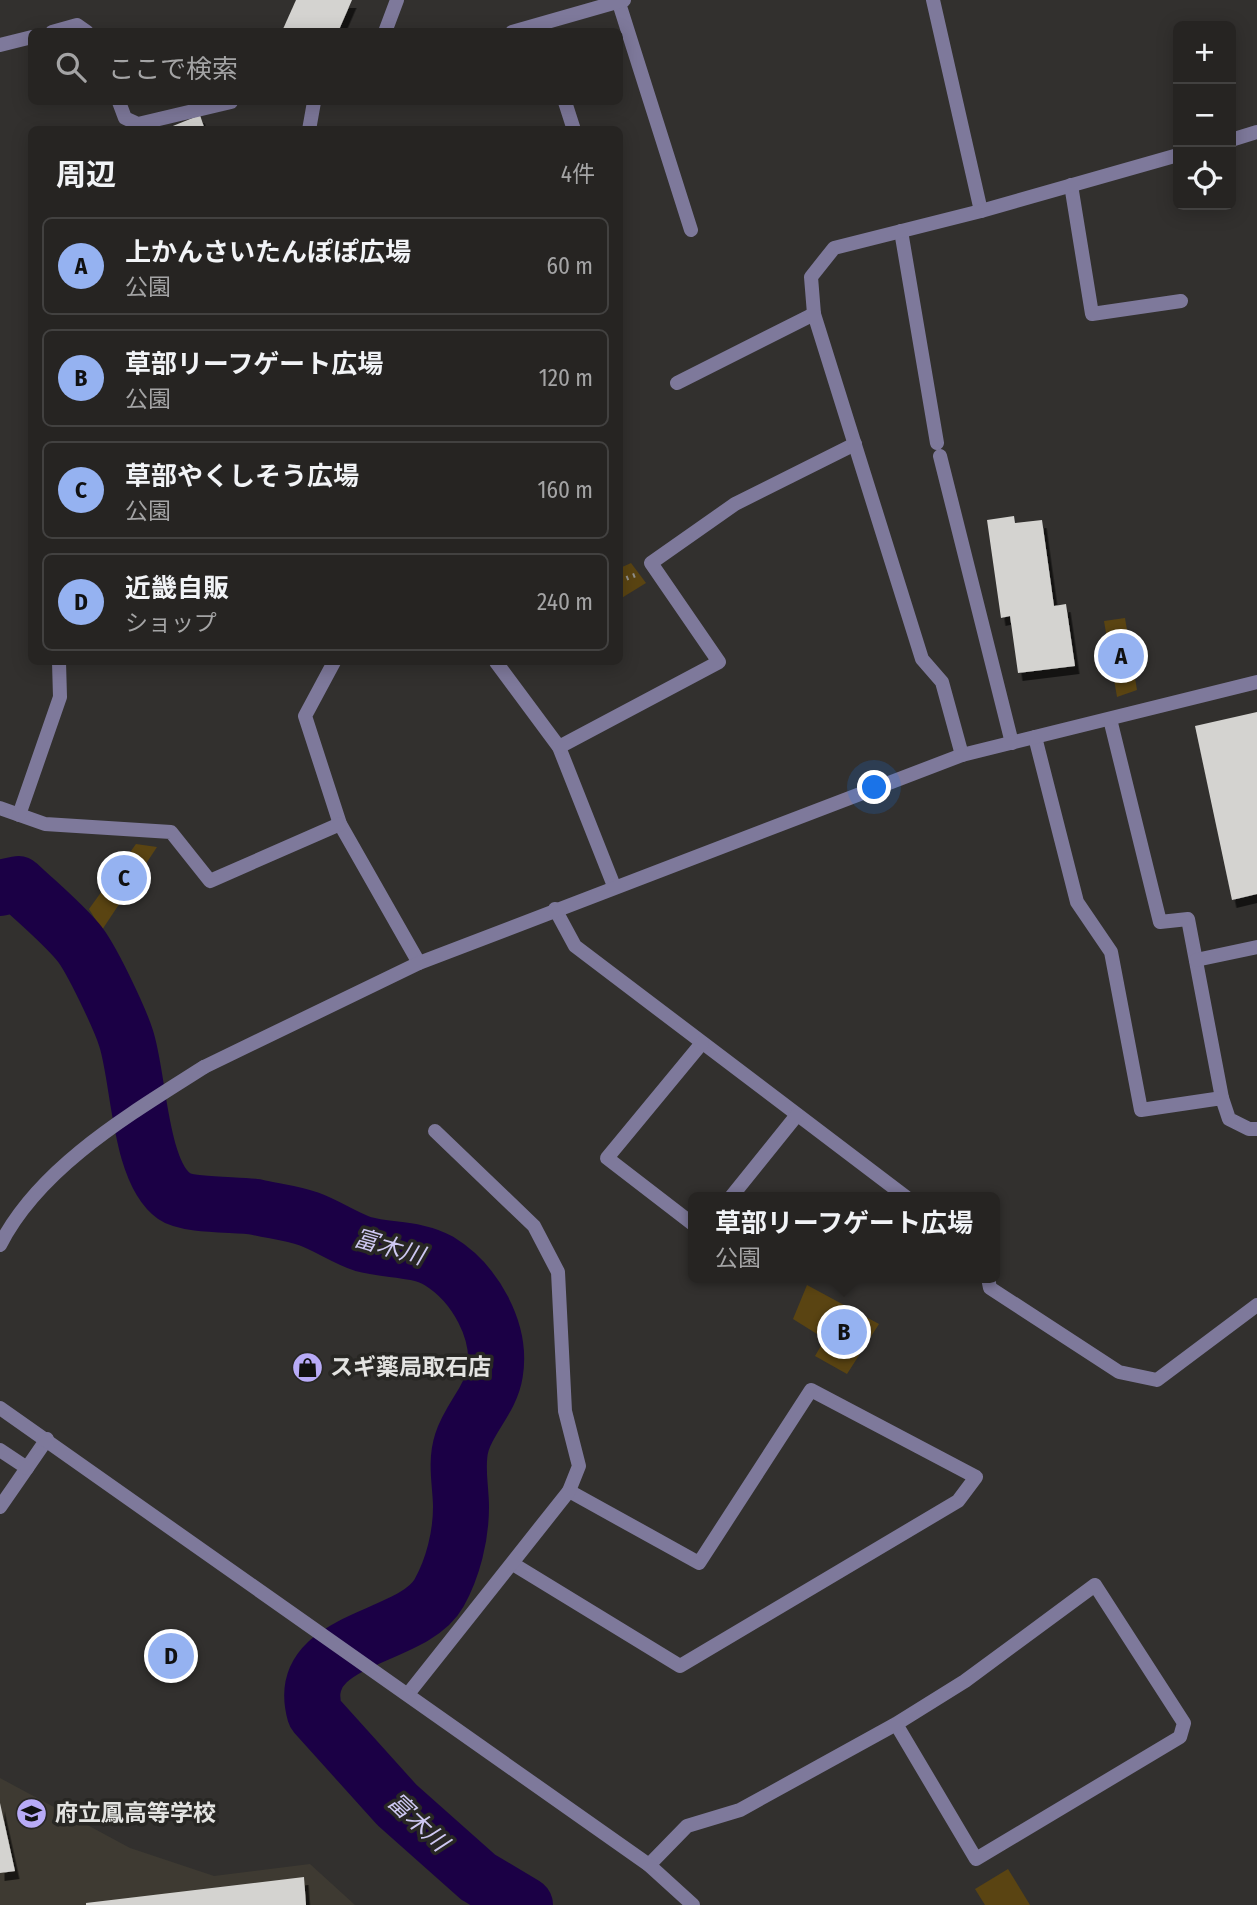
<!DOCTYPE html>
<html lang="ja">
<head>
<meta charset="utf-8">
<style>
  body { margin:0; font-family:"Fira Sans Condensed","Noto Sans JP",sans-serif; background:#32302f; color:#f1f3f6 }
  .controls { position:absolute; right:21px; top:21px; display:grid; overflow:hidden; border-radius:10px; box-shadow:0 4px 18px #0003 }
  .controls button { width:63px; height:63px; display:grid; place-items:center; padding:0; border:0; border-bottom:2px solid #424140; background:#262422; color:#f1f3f6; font:35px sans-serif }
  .you { position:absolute; left:875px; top:788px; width:24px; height:24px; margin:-18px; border:5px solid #fff; border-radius:50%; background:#1a73e8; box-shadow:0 0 0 10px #1a73e833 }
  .badge { display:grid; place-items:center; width:46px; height:46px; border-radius:50%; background:#95b2f1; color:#111; font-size:23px; font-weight:700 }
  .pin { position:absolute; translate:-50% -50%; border:4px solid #fff; box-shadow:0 2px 7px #0006 }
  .popup { position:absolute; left:688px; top:1192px; width:312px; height:91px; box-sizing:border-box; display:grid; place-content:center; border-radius:10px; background:#262422; filter:drop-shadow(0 2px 5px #0005); font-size:23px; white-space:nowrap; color:#a4a4a5 }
  .popup b { font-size:26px; color:#f1f3f6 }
  .popup::after { content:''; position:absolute; left:50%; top:100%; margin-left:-14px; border:14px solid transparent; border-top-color:#262422 }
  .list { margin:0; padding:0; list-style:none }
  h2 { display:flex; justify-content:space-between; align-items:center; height:91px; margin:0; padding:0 28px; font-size:30px }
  h2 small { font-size:23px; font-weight:400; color:#a4a4a5 }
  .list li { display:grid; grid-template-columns:46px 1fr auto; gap:21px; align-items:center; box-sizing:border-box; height:98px; margin:0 14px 14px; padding:0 14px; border:2px solid #424140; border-radius:10px }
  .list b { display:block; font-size:26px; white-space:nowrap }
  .list p { margin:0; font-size:23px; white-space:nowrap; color:#a4a4a5 }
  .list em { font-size:23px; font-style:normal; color:#a4a4a5 }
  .icon { flex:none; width:38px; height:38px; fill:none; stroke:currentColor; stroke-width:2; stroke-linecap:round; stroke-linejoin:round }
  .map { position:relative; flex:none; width:1257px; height:1905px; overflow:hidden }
  .search { position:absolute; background:#262422; box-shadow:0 4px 18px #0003; left:28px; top:28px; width:595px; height:77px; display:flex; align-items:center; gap:18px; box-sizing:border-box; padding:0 24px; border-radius:10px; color:#a4a4a5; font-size:26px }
  .panel { position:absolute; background:#262422; box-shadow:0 4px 18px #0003; left:28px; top:126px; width:595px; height:539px; border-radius:10px }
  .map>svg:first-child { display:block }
</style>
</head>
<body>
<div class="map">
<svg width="1257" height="1905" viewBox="0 0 1257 1905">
  <defs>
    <filter id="shadow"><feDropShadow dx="4.5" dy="8" stdDeviation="0" flood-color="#0009"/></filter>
  </defs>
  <rect width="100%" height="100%" fill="#32302e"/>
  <polygon fill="#3e3a32" points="0,1778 130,1848 214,1876 310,1864 355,1905 0,1905"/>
  <g fill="#5a4412">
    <polygon points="631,563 646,583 620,599 620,568"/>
    <polygon points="1125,618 1137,690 1117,697 1104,621"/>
    <polygon points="136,844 157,847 102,930 89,909"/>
    <polygon points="807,1285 879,1324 847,1374 815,1356 825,1339 793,1319"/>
    <polygon points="1008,1869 1030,1905 985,1905 975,1889"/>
  </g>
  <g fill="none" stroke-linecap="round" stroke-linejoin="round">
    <path stroke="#1b0045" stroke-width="56" d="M0 888 18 884C38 903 60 921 78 942 91 957 120 1019 126 1038 139 1077 139 1171 174 1196 188 1206 237 1204 256 1207 273 1211 293 1213 309 1219 328 1226 345 1238 363 1244 388 1251 416 1248 439 1261 475 1283 502 1331 495 1373 491 1399 470 1417 462 1442 455 1463 461 1486 461 1507 461 1536 453 1568 439 1593 412 1641 293 1636 315 1714L397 1805 478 1877 525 1905"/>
  </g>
  <g fill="#d4d3d0" filter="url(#shadow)">
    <polygon points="296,0 352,0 338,32 290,32 283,29"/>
    <polygon points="200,115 205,130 163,130"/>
    <polygon points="1014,516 1015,523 1042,520 1054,606 1066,604 1075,666 1018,673 1010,616 1001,618 987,520"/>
    <polygon points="1257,712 1257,894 1232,900 1195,726"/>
    <polygon points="0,1803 15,1871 0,1873"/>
    <polygon points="304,1877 306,1905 86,1905 86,1903"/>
  </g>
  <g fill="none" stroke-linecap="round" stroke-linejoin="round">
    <polyline stroke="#91908e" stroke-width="4.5" stroke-dasharray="2 5" stroke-linecap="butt" points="620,581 635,575"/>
    <g stroke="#7e799b" stroke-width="14">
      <polyline points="988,1278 990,1288 1119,1372 1157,1380 1257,1305"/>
      <polyline points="0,1450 27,1468 0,1507"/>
      <polyline points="27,1468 47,1439"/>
    </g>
    <g stroke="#7e799b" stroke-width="14">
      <polyline points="618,0 691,230"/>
      <polyline points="933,0 981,211"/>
      <polyline points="52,32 77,25 87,32"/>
      <polyline points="385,32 397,0"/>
      <polyline points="512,32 624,0"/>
      <polyline points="0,45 32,37"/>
      <polyline points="119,102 125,118 138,124 231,102"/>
      <polyline points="565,102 574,130"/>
      <polyline points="309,130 314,102"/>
      <polyline points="1231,140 1257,132"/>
      <polyline points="1071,185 1092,314 1181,301"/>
      <polyline points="901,231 937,443"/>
      <polyline points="677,383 814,314"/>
      <polyline points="940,456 1012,743"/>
      <polyline points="334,662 305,716 340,824 419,963"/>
      <polyline points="496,662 559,747 614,886"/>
      <polyline points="1110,719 1160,922 1188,919 1222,1098"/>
      <polyline points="1035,737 1077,902 1111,952 1141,1110 1222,1098 1229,1119 1249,1129 1257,1129"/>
      <polyline points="559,747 719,662 651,563 735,504 855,444"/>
      <polyline points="962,755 942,682 922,659 814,314 811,277 834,248 981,211 1178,155"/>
      <polyline points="0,808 45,824 171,832 210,881 340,824"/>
      <polyline points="19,815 60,697 59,662"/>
      <polyline points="555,909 575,946 906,1197"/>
      <polyline points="1196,960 1257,947"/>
      <polyline points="731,1197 797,1115"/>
      <polyline points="694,1225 607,1158 702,1043"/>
      <path d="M0 1245C40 1166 132 1113 204 1067"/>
      <polyline points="513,1564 680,1666 958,1501 976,1477 811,1390 699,1563 569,1491"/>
      <polyline points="408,1694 569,1491 579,1466 565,1411 558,1272 534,1226 435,1131"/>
      <polyline points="649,1865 687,1826 740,1810 896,1724 965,1681 1095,1585 1184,1723 1180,1737 976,1859 896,1724"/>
    </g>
    <g stroke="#7e799b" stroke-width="14">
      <polyline points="204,1067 419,963 962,755 1257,682"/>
      <polyline points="0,1408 649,1865 693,1905"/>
    </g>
  </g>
  <defs>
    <symbol id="shop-disc" viewBox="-11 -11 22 22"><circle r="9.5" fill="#b8abf7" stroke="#282724"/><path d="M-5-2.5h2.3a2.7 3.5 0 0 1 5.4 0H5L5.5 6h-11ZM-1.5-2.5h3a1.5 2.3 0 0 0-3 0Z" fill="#111"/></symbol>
    <symbol id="school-disc" viewBox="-11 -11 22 22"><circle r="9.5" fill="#b8abf7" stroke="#282724"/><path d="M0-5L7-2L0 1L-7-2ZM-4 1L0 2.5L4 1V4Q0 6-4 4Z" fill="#111"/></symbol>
  </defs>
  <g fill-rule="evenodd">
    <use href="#shop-disc" x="290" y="1350" width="35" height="35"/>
    <use href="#school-disc" x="14" y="1796" width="35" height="35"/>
  </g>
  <g text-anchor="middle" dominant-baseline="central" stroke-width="7" stroke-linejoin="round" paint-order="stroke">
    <g font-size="23" font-weight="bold" fill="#e3e3e1" stroke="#282724" text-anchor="start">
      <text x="330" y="1367">スギ薬局取石店</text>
      <text x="55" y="1813">府立鳳高等学校</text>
    </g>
    <g font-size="24" font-style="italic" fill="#cec8f2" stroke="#282724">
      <text transform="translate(389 1247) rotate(16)">富木川</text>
      <text transform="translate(418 1822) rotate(43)">富木川</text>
    </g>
  </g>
</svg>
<div class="controls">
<button>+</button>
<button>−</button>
<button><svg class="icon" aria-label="locate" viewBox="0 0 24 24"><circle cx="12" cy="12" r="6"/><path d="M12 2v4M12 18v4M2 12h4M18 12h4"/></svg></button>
</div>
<div class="you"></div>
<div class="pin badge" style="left:1121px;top:656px">A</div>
<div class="pin badge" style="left:844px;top:1332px">B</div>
<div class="popup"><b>草部リーフゲート広場</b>公園</div>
<div class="pin badge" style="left:124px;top:878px">C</div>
<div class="pin badge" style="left:171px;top:1656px">D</div>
<div class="search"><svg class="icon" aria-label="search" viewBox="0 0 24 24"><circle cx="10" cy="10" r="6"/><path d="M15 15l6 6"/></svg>ここで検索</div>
<section class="panel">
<h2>周辺<small>4件</small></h2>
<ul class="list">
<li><span class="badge">A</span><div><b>上かんさいたんぽぽ広場</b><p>公園</p></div><em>60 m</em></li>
<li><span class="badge">B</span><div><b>草部リーフゲート広場</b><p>公園</p></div><em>120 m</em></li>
<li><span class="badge">C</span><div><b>草部やくしそう広場</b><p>公園</p></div><em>160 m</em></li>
<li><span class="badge">D</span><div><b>近畿自販</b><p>ショップ</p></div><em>240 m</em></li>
</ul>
</section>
</div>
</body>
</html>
